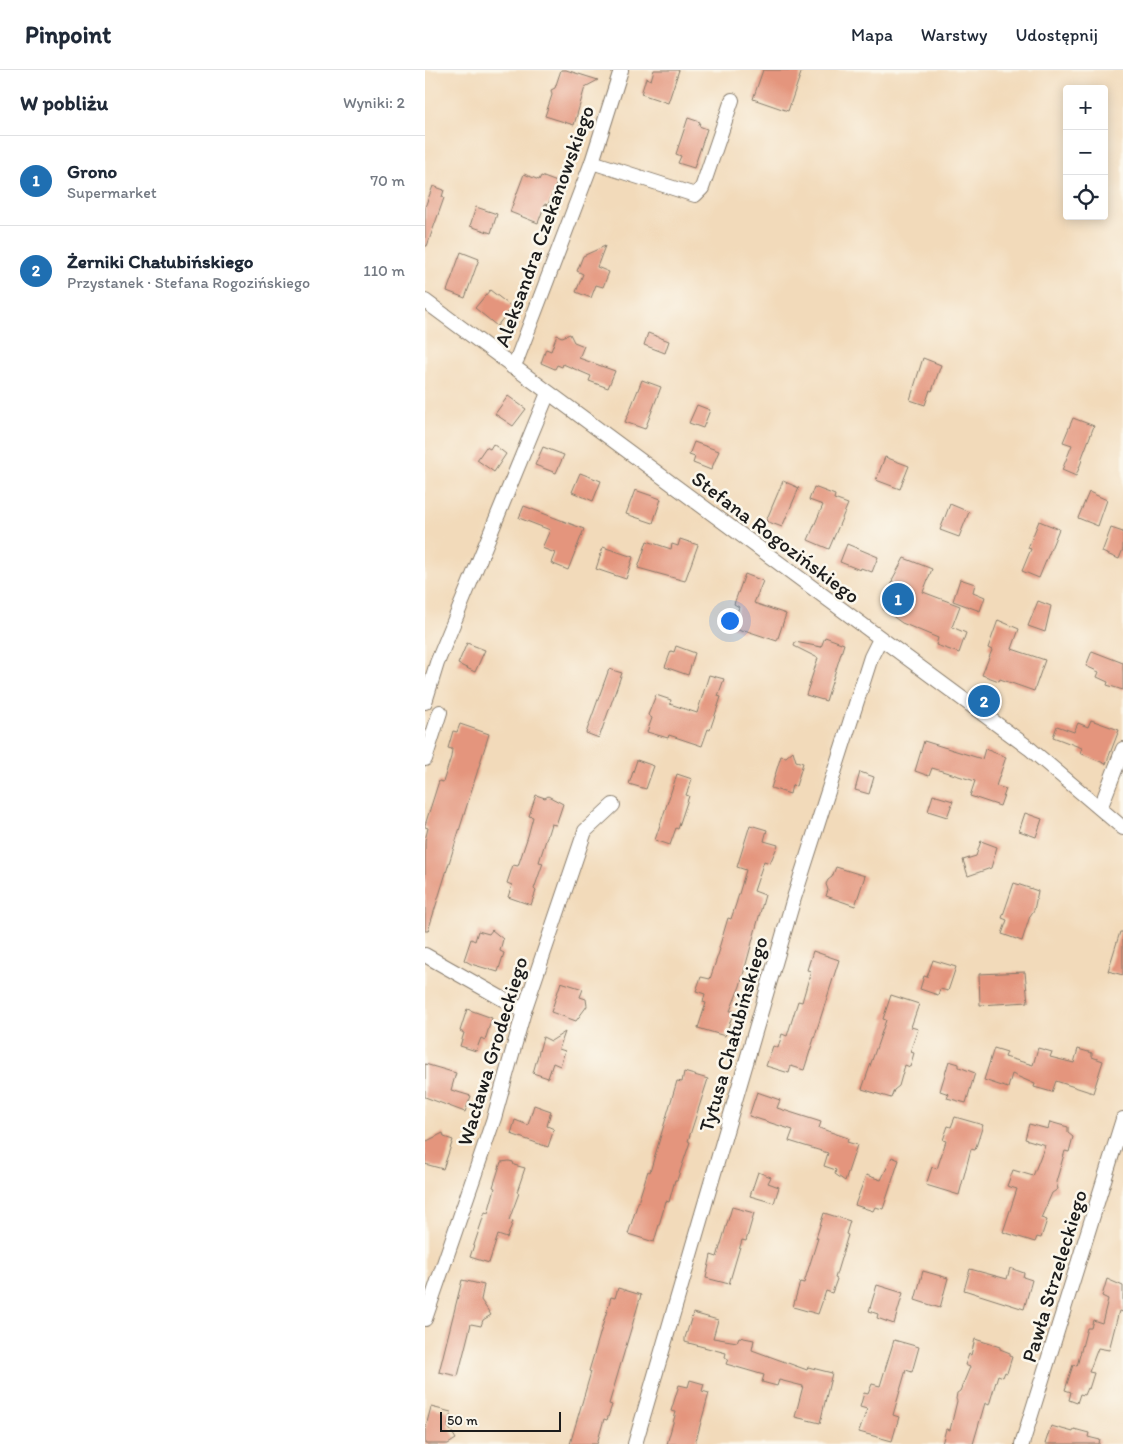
<!DOCTYPE html>
<html lang="pl">
<head>
<meta charset="utf-8">
<style>
  body { margin:0; font-family:Itim,sans-serif; background:#f6f6f7; color:#1f2937 }
  .controls { position:absolute; right:15px; top:15px; display:grid; overflow:hidden; border-radius:5px; box-shadow:0 2px 12px #0003 }
  .controls button { width:45px; height:45px; display:grid; place-items:center; padding:0; border:0; border-bottom:1px solid #e0e1e3; background:#fff; color:#1f2937; font:25px sans-serif }
  .scale { position:absolute; left:15px; bottom:12px; width:121px; box-sizing:border-box; padding-left:5px; border:2px solid #1c1c1c; border-top:0; font-size:14px; line-height:18px; white-space:nowrap; color:#1c1c1c; -webkit-text-stroke:4px #fbf7ec; paint-order:stroke }
  .you { position:absolute; left:304px; top:550px; width:18px; height:18px; margin:-12px; border:4px solid #fff; border-radius:50%; background:#1a73e8; box-shadow:0 0 0 8px #1a73e833 }
  .badge { display:grid; place-items:center; width:32px; height:32px; border-radius:50%; background:#1f6fb2; color:#fff; font-size:16px; font-weight:700 }
  .pin { position:absolute; translate:-50% -50%; border:2px solid #fff; box-shadow:0 1px 5px #0006 }
  .list { margin:0; padding:0; list-style:none }
  h2 { display:flex; justify-content:space-between; align-items:center; height:65px; margin:0; padding:0 20px; font-size:21px }
  h2 small { font-size:16px; font-weight:400; color:#747a83 }
  .list li { display:grid; grid-template-columns:32px 1fr auto; gap:15px; align-items:center; box-sizing:border-box; height:90px; padding:0 20px; border-top:1px solid #e0e1e3 }
  .list b { display:block; font-size:19px; white-space:nowrap }
  .list p { margin:0; font-size:16px; white-space:nowrap; color:#747a83 }
  .list em { font-size:16px; font-style:normal; color:#747a83 }
  .icon { flex:none; width:28px; height:28px; fill:none; stroke:currentColor; stroke-width:2; stroke-linecap:round; stroke-linejoin:round }
  .map { position:relative; flex:none; width:698px; height:1374px; overflow:hidden }
  header { display:flex; align-items:center; gap:30px; box-sizing:border-box; height:70px; padding:0 25px; background:#fff; border-bottom:1px solid #e0e1e3 }
  header strong { font-size:24px }
  nav { display:flex; gap:28px; margin-inline-start:auto; font-size:18px }
  main { display:flex }
  aside { flex:1; background:#fff }
  .map>svg:first-child { display:block }
</style>
</head>
<body>
<header>
<strong>Pinpoint</strong>
<nav><a>Mapa</a><a>Warstwy</a><a>Udostępnij</a></nav>
</header>
<main>
<aside>
<h2>W pobliżu<small>Wyniki: 2</small></h2>
<ul class="list">
<li><span class="badge">1</span><div><b>Grono</b><p>Supermarket</p></div><em>70 m</em></li>
<li><span class="badge">2</span><div><b>Żerniki Chałubińskiego</b><p>Przystanek · Stefana Rogozińskiego</p></div><em>110 m</em></li>
</ul>
</aside>
<div class="map">
<svg width="698" height="1374" viewBox="0 0 698 1374">
  <rect width="100%" height="100%" fill="#fbf7ec"/>
  <filter id="ink" filterUnits="userSpaceOnUse"><feTurbulence type="fractalNoise" baseFrequency=".02" numOctaves="2"/><feDisplacementMap in="SourceGraphic" scale="10" xChannelSelector="R" yChannelSelector="G"/><feConvolveMatrix kernelMatrix="1 2 1 2 8 2 1 2 1" color-interpolation-filters="sRGB"/></filter>
  <filter id="wash" filterUnits="userSpaceOnUse"><feTurbulence type="fractalNoise" baseFrequency=".0096" numOctaves="4" result="noise"/><feDisplacementMap in="SourceGraphic" scale="20" xChannelSelector="R" yChannelSelector="G"/><feGaussianBlur stdDeviation="1.12" result="paint"/><feColorMatrix in="noise" values="0 0 0 0 0 0 0 0 0 0 0 0 0 0 0 0 0 1.4 0 .05"/><feComposite in="paint" operator="in"/></filter>
  <g filter="url(#wash)">
    <rect width="100%" height="100%" fill="#f2daba"/>
    <g id="blocks">
      <g fill="#e4957d">
        <polygon points="136,0 141,0 173,10 160,17 149,55 120,46 127,25 126,20 130,18"/>
        <polygon points="229,0 254,0 243,33 216,24 221,8 226,10"/>
        <polygon points="338,0 377,0 363,41 328,29"/>
        <polygon points="263,48 275,52 274,56 282,59 269,98 253,93 256,86 251,84"/>
        <polygon points="99,104 114,110 116,106 132,112 123,135 120,134 113,153 85,142"/>
        <polygon points="8,116 19,120 17,127 19,128 2,176 0,176 0,137"/>
        <polygon points="51,137 72,144 66,163 45,156"/>
        <polygon points="180,176 172,197 184,202 178,217 171,215 166,228 151,222 158,204 152,201 158,186"/>
        <polygon points="36,182 54,189 40,228 22,221"/>
        <polygon points="65,220 87,237 72,256 50,238"/>
        <polygon points="223,263 244,271 240,283 219,275"/>
        <polygon points="145,264 149,272 159,276 154,288 190,301 183,318 164,311 166,306 138,294 137,297 132,295 130,299 116,293 121,279 126,281 132,265 137,267"/>
        <polygon points="498,288 516,295 507,321 505,320 500,335 485,330"/>
        <polygon points="217,310 236,317 220,359 200,352"/>
        <polygon points="83,326 101,339 88,356 70,344"/>
        <polygon points="272,335 285,340 278,358 264,353"/>
        <polygon points="648,348 669,356 656,390 657,390 651,406 637,400 647,375 638,372"/>
        <polygon points="269,372 294,381 286,400 268,393 270,387 264,385"/>
        <polygon points="68,374 81,384 69,402 52,390 61,377 65,379"/>
        <polygon points="118,377 139,385 131,403 110,395"/>
        <polygon points="460,387 484,396 475,419 451,410"/>
        <polygon points="155,403 176,411 168,431 147,422"/>
        <polygon points="358,411 374,418 357,457 341,451"/>
        <polygon points="389,417 410,425 409,429 423,434 404,479 383,470 398,435 384,430"/>
        <polygon points="210,420 236,429 228,453 201,444"/>
        <polygon points="664,422 682,430 673,456 653,448"/>
        <polygon points="525,434 544,442 534,467 515,460"/>
        <polygon points="99,436 159,459 143,500 126,493 130,483 117,478 125,460 94,448"/>
        <polygon points="614,451 634,459 614,508 597,501 606,479 603,478"/>
        <polygon points="686,458 698,462 698,479 694,489 677,482"/>
        <polygon points="255,469 273,475 260,511 213,498 222,471 246,479 247,474 253,476"/>
        <polygon points="422,474 453,487 447,502 436,498 435,500 415,492"/>
        <polygon points="178,477 208,487 201,509 171,499"/>
        <polygon points="479,488 507,499 498,522 535,536 527,557 541,563 534,583 511,575 513,568 477,553 458,539 468,511 467,510"/>
        <polygon points="320,504 338,511 329,533 361,544 352,571 319,560 318,562 307,557 314,537 309,534"/>
        <polygon points="535,509 550,514 548,522 560,527 555,541 528,531"/>
        <polygon points="613,531 626,536 620,562 603,556"/>
        <polygon points="573,550 594,559 587,579 620,590 609,621 575,609 574,611 557,605 567,580 563,578"/>
        <polygon points="400,567 419,574 401,631 381,625 393,588 369,576 370,572 396,577"/>
        <polygon points="42,573 60,580 50,602 33,594"/>
        <polygon points="251,576 270,583 263,605 240,597 246,581 249,582"/>
        <polygon points="667,581 698,593 698,620 682,615 683,612 672,607 674,602 661,596"/>
        <polygon points="184,599 197,603 174,668 161,663"/>
        <polygon points="284,605 299,609 293,626 296,627 285,660 283,659 277,676 244,665 243,668 222,662 227,648 223,645 231,625 246,630 245,634 272,643"/>
        <polygon points="666,650 694,660 681,694 655,683 657,678 628,667 632,656 649,662 653,653 663,657"/>
        <polygon points="35,654 64,664 3,861 0,861 0,770 3,758 0,757 0,755 14,711 18,712 26,687 27,679 23,678 28,661 32,662"/>
        <polygon points="499,671 557,689 560,679 581,687 571,716 581,719 575,736 545,726 550,711 507,698 504,706 490,701"/>
        <polygon points="368,681 371,691 378,693 371,716 367,715 365,724 346,718 356,686 361,687"/>
        <polygon points="212,690 229,696 221,719 204,714"/>
        <polygon points="435,702 449,707 444,724 430,720"/>
        <polygon points="252,704 267,709 261,725 264,726 253,759 251,758 245,775 230,770"/>
        <polygon points="111,725 120,728 123,726 138,734 131,755 126,754 114,792 118,793 109,819 111,821 106,835 83,827 87,815 82,813 88,795 93,796 103,766 108,747 104,746"/>
        <polygon points="508,725 528,731 522,747 503,741"/>
        <polygon points="600,743 617,749 611,767 594,761"/>
        <polygon points="325,755 342,760 339,771 353,775 345,793 339,791 329,821 340,825 315,916 305,941 309,941 300,966 273,958 281,933 278,932 280,924 271,921 276,907 285,909 295,879 294,878 303,848 306,849 311,834 321,800 312,797"/>
        <polygon points="556,771 572,777 566,798 543,806 538,790 551,786"/>
        <polygon points="411,797 440,806 430,836 401,826 403,820 401,814 403,810 407,807"/>
        <polygon points="589,813 613,821 609,840 605,846 597,871 577,864 582,850 577,848"/>
        <polygon points="67,860 78,869 75,881 79,883 73,902 46,894 39,890 46,869 50,871 53,861 64,864"/>
        <polygon points="695,862 698,862 698,905 683,901"/>
        <polygon points="388,881 414,890 379,1000 366,996 364,1003 341,996 348,976 353,978 357,964 362,966 373,931 377,932 386,901 382,900"/>
        <polygon points="508,890 531,897 523,921 515,919 513,925 495,919 499,906 502,907"/>
        <polygon points="600,902 603,932 555,935 554,904"/>
        <polygon points="136,912 158,919 155,927 161,929 162,936 151,951 126,942"/>
        <polygon points="466,925 494,934 486,957 493,959 485,982 489,983 485,997 480,995 474,1016 469,1020 466,1028 437,1019 461,950 458,949"/>
        <polygon points="42,939 67,948 60,970 56,968 51,981 35,976 39,963 35,961"/>
        <polygon points="140,962 134,979 140,981 135,996 128,993 123,1008 108,1003 118,967 126,971"/>
        <polygon points="569,978 582,982 580,987 608,995 613,978 627,982 625,987 649,993 653,979 667,983 667,987 678,991 668,1023 631,1011 627,1022 609,1017 610,1014 587,1004 583,1018 559,1010"/>
        <polygon points="524,991 534,994 534,997 550,1003 541,1033 522,1028 524,1024 515,1021"/>
        <polygon points="0,994 31,1003 26,1020 46,1026 40,1042 0,1027"/>
        <polygon points="259,1002 283,1009 263,1071 265,1072 260,1087 252,1110 250,1110 244,1132 241,1131 229,1172 203,1164 223,1101 225,1102 252,1011 257,1012"/>
        <polygon points="332,1022 355,1030 352,1038 396,1052 394,1058 423,1068 422,1072 432,1075 420,1111 410,1104 411,1100 399,1096 403,1083 364,1071 368,1060 324,1046"/>
        <polygon points="109,1035 126,1041 122,1056 129,1059 123,1077 86,1064 90,1050 103,1055"/>
        <polygon points="530,1047 558,1055 550,1080 546,1079 534,1125 501,1115 507,1097 512,1099 521,1071 518,1070 523,1056 526,1057"/>
        <polygon points="625,1052 643,1057 643,1063 648,1067 644,1082 640,1081 631,1112 633,1119 627,1123 616,1148 622,1150 616,1168 612,1167 610,1172 578,1162 592,1119 582,1116 588,1100 608,1106 620,1075 600,1069 604,1054 623,1059"/>
        <polygon points="18,1063 19,1067 28,1070 18,1099 0,1094 0,1072"/>
        <polygon points="467,1087 474,1090 458,1139 450,1137 448,1141 430,1135 441,1105 456,1110"/>
        <polygon points="84,1091 88,1092 89,1095 100,1098 92,1122 94,1123 84,1150 88,1151 82,1168 73,1165 64,1193 45,1187 60,1142 63,1143 70,1118 68,1117 76,1092"/>
        <polygon points="333,1102 346,1107 343,1113 354,1117 349,1133 325,1126"/>
        <polygon points="307,1137 329,1143 321,1171 317,1170 304,1214 281,1208 286,1185 292,1187"/>
        <polygon points="399,1143 425,1151 421,1164 423,1165 410,1208 412,1209 407,1223 401,1221 393,1244 368,1237 375,1212 379,1213 393,1168 391,1168"/>
        <polygon points="585,1198 599,1203 598,1207 607,1210 599,1239 539,1220 545,1199 582,1209"/>
        <polygon points="498,1201 523,1208 515,1238 490,1230"/>
        <polygon points="682,1209 698,1216 698,1242 694,1241 684,1280 673,1278 664,1302 669,1303 664,1319 662,1318 659,1325 655,1324 652,1333 644,1330 646,1322 640,1320 648,1295 652,1296 662,1258 666,1258 668,1250 677,1253 683,1229 677,1226"/>
        <polygon points="37,1210 59,1215 56,1230 66,1245 58,1250 56,1256 46,1254 33,1306 14,1302"/>
        <polygon points="452,1215 478,1223 469,1254 452,1248 453,1244 444,1241"/>
        <polygon points="193,1218 216,1225 184,1334 187,1335 182,1350 179,1349 172,1374 145,1374 166,1302 164,1301 186,1227 190,1228"/>
        <polygon points="268,1243 293,1250 288,1268 312,1272 314,1267 329,1270 327,1280 382,1300 383,1297 407,1303 395,1353 370,1347 378,1316 354,1310 352,1316 337,1312 339,1305 301,1294 303,1289 300,1287 301,1283 260,1272 260,1268"/>
        <polygon points="550,1269 575,1277 575,1279 585,1283 585,1286 587,1287 582,1303 580,1302 578,1307 573,1305 564,1335 560,1333 548,1374 517,1374 521,1359 525,1360 532,1331 531,1329 532,1323 535,1321 545,1297 540,1295 544,1284 546,1285"/>
        <polygon points="469,1270 494,1277 487,1302 481,1300 468,1345 474,1347 467,1371 434,1362 442,1339 435,1337 439,1323 443,1324 447,1314 455,1316"/>
        <polygon points="265,1310 279,1314 277,1321 284,1323 270,1374 242,1374 251,1342 246,1341 254,1315 263,1317"/>
        <polygon points="6,1337 26,1342 23,1356 31,1369 23,1374 0,1374 0,1360"/>
        <polygon points="626,1356 648,1362 649,1359 664,1363 663,1367 675,1370 674,1374 620,1374"/>
      </g>
    </g>
  </g>
  <g filter="url(#ink)">
    <use href="#blocks" fill-opacity="0" stroke="#877b6b" stroke-width="1"/>
    <g fill="none" stroke-linecap="round" stroke-linejoin="round">
      <defs>
        <g id="street">
          <polyline points="167,92 270,125 277,118 307,30"/>
          <polyline points="0,231 604,678 698,758"/>
          <polyline points="87,297 92,289 167,92 196,0"/>
          <polyline points="0,632 12,593 123,323"/>
          <polyline points="0,689 15,642"/>
          <polyline points="674,737 678,731 698,679"/>
          <polyline points="0,885 99,941"/>
          <polyline points="0,1249 69,1048 99,941 160,761 188,735"/>
          <polyline points="210,1374 369,828 446,587 455,569"/>
          <polyline points="597,1374 698,1049"/>
        </g>
      </defs>
      <use href="#street" stroke="#877b6b" stroke-width="16"/>
      <use href="#street" stroke="#fff" stroke-width="14"/>
    </g>
  </g>
  <g text-anchor="middle" dominant-baseline="central" stroke-width="5" stroke-linejoin="round" paint-order="stroke">
    <g font-size="21" fill="#1c1c1c" stroke="#fbf7ec">
      <text transform="translate(119 156) rotate(-70)">Aleksandra Czekanowskiego</text>
      <text transform="translate(351 467) rotate(37)">Stefana Rogozińskiego</text>
      <text transform="translate(308 964) rotate(-74)">Tytusa Chałubińskiego</text>
      <text transform="translate(67 981) rotate(-73)">Wacława Grodeckiego</text>
      <text transform="translate(629 1206) rotate(-73)">Pawła Strzeleckiego</text>
    </g>
  </g>
</svg>
<div class="controls">
<button>+</button>
<button>−</button>
<button><svg class="icon" aria-label="locate" viewBox="0 0 24 24"><circle cx="12" cy="12" r="6"/><path d="M12 2v4M12 18v4M2 12h4M18 12h4"/></svg></button>
</div>
<div class="scale">50 m</div>
<div class="you"></div>
<div class="pin badge" style="left:473px;top:529px">1</div>
<div class="pin badge" style="left:559px;top:631px">2</div>
</div>
</main>
</body>
</html>
